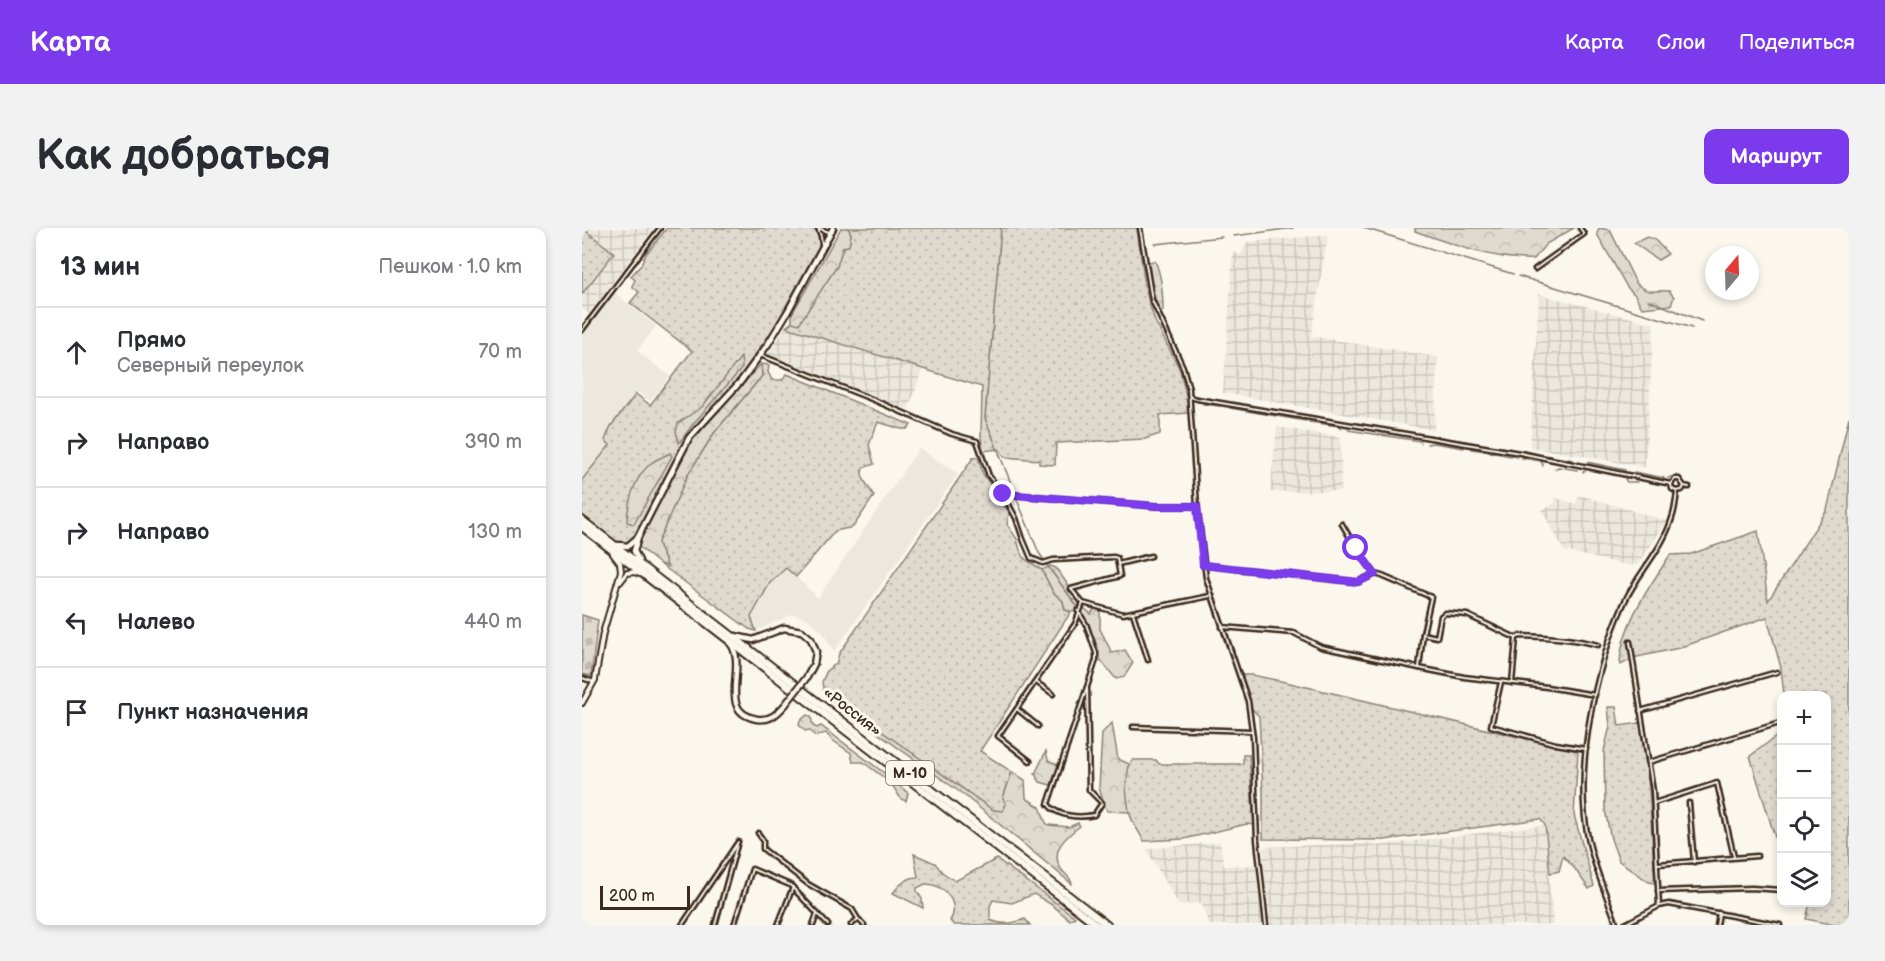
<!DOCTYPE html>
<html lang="ru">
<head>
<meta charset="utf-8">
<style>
  body { margin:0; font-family:"Balsamiq Sans",sans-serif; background:#f2f2f3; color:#2b2b33 }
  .controls { position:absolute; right:18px; bottom:18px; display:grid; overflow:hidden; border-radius:12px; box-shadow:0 3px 9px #0003 }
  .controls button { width:54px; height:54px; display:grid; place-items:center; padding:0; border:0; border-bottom:2px solid #e1e1e2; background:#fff; color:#2b2b33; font:30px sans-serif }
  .compass { position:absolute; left:1123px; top:18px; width:54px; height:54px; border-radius:50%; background:#fff; box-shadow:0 3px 9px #0003; rotate:19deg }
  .scale { position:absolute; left:18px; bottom:15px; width:90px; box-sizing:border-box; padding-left:6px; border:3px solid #3b2a1e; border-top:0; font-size:16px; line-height:21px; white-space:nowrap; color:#3b2a1e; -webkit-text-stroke:4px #fbf7ec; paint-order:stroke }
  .stop { position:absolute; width:18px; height:18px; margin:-14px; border:4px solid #7c3aed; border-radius:50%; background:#fff }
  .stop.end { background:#7c3aed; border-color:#fff; box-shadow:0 2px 6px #0008 }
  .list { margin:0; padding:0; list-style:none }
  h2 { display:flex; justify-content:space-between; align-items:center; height:78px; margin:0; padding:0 24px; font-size:26px }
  h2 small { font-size:20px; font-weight:400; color:#7c7c81 }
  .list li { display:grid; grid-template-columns:39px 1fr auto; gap:18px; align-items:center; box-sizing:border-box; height:90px; padding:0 24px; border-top:2px solid #e1e1e2 }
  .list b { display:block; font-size:22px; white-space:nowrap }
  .list p { margin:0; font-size:20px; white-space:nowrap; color:#7c7c81 }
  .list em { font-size:20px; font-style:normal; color:#7c7c81 }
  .icon { flex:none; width:33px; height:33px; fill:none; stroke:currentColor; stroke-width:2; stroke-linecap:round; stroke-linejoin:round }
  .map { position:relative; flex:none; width:1267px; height:697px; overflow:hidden; border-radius:12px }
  header { display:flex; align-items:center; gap:36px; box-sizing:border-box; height:84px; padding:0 30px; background:#7c3aed; color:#fff }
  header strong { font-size:28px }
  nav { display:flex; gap:33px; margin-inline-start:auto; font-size:21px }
  .intro { display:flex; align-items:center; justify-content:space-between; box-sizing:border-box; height:144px; padding:0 36px }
  h1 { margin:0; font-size:42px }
  .button { padding:15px 27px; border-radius:12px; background:#7c3aed; color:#fff; font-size:21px; font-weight:700 }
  main { display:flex; gap:36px; padding:0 36px }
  aside { flex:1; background:#fff; border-radius:12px; box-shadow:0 3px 9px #0003 }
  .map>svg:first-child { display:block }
</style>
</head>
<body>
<header>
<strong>Карта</strong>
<nav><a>Карта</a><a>Слои</a><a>Поделиться</a></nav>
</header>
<div class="intro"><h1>Как добраться</h1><a class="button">Маршрут</a></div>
<main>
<aside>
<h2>13 мин<small>Пешком · 1.0 km</small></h2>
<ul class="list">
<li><svg class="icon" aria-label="ahead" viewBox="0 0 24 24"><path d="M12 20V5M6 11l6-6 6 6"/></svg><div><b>Прямо</b><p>Северный переулок</p></div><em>70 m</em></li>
<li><svg class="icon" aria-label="right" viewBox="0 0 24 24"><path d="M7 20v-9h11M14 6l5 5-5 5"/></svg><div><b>Направо</b></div><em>390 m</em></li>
<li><svg class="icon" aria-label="right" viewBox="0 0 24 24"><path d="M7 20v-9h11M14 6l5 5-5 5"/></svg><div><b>Направо</b></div><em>130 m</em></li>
<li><svg class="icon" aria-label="left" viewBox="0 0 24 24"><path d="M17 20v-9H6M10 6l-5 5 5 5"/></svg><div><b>Налево</b></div><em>440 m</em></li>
<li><svg class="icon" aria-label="arrive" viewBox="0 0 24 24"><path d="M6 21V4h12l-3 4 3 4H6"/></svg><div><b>Пункт назначения</b></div></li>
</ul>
</aside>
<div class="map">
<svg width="1267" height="697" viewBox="0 0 1267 697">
  <defs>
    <pattern id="industrial-grid" width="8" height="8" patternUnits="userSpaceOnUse" patternTransform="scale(1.5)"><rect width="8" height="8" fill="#ede8dd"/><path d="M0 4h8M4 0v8" fill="none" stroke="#ccc7bd"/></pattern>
    <pattern id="green-dots" width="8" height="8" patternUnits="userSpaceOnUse" patternTransform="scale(1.5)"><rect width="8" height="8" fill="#dfd9ce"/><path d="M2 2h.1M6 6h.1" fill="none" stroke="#c0bab0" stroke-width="1.8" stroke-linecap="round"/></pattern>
    <pattern id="forest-crowns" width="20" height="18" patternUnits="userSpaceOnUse" patternTransform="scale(1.5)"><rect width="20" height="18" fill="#dfd9ce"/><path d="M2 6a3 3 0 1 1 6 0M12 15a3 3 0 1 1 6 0" fill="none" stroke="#c0bab0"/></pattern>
    <pattern id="cemetery-stones" width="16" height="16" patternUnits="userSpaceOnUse" patternTransform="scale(1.5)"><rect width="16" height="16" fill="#dfd9ce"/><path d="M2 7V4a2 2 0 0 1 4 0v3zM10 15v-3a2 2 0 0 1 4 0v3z" fill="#c0bab0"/></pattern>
  </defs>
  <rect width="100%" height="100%" fill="#fbf7ec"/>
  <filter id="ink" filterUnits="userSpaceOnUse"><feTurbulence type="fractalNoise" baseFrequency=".0167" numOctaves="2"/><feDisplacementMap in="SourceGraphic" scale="12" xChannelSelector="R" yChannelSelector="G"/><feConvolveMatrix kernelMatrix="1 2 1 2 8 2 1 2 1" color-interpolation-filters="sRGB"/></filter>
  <g filter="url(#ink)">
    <g fill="#ede8dd">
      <polygon points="32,64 74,98 55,123 88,148 68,173 56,164 29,198 28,216 0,252 0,106"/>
      <polygon points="337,220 376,246 252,424 240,403 226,391 211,386 174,403 169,389 188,355 204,339 236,370"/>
    </g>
    <g fill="url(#industrial-grid)">
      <polygon points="0,0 72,0 7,86 0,81 0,66 31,25"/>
      <polygon points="746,7 729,108 856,129 852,202 641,165 651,24 659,27 665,14"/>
      <polygon points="957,66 1072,96 1063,239 948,219"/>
      <polygon points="204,99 342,139 326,182 208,134 185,127"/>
      <polygon points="695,199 759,209 759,263 688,264"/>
      <polygon points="997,267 1085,293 1056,337 1044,337 982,323 960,282 972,276 974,270 994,276"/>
      <polygon points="963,597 971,697 686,697 681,619 791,615 792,618"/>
      <polygon points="638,614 642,638 676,637 680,695 678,697 627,697 619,675 597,677 564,621"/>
    </g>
    <g fill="url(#green-dots)" stroke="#8d8276" stroke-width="1.5">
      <polygon points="0,0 32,25 0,66"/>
      <polygon points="85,0 233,0 236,6 238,16 192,100 157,150 103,210 50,312 45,316 38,316 0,287 0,252 28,217 23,212 29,198 54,166 68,177 110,123 48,75 57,64 50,58 53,52 49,48 59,37 64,26"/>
      <polygon points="266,0 555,0 563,58 567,75 573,93 598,142 607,180 606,185 578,187 578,206 563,211 474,215 473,237 457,236 457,232 423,229 417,221 401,223 399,208 400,159 204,99 210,94 217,95 255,38 261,19 267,17 269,6"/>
      <path d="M573 33C579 46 581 67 581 82L578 84 570 64 566 34Z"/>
      <path d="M179 136 187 137 186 144 190 152H200L205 146 329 197 325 201H319L296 194 287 217 292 236 281 240 280 246 282 252 292 268 271 299 253 303 214 349 204 340 188 355 169 389 174 403 167 401 78 336 85 338C83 328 77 323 76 314L105 248 132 205 180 148Z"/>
      <path d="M1267 189V697H1252L1224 691 1228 675 1244 674V467H1202L1199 440 1185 389 1097 420 1055 429 1038 437C1038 399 1068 358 1088 327L1109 326 1176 303 1186 373 1245 282Z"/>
      <polygon points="396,229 401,246 427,284 425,296 435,311 438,322 443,331 460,342 471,364 481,373 483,382 489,384 398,523 430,544 421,570 424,576 421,583 411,582 283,492 283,496 242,466 240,454 245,442 254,436 257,426 391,230"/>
      <polygon points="660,447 670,447 708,455 996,523 992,587 1012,658 1007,661 993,641 981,628 977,643 968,645 963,597 958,591 802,612 681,611 681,564 677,488 670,481"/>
      <polygon points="1026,479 1034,479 1037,498 1058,495 1067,560 1073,655 1067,654 1037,633 1029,611 1023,582 1022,523 1028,498"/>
      <polygon points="1199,505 1199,629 1168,528"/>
      <path d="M661 527H667L672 597 665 596 602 611 562 613C557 604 549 593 547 583 543 569 541 542 551 532H574L577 536H661Z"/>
      <path d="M332 626 353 635 360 644 373 653 415 631 493 689 488 692 470 677 452 666 430 675 411 672 408 678V692C419 697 431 696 443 691L448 697H372L368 693C379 676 362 655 343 656L335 660V663L340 671 341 680 311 665C317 657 325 649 336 649Z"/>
    </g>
    <g fill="url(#forest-crowns)" stroke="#8d8276" stroke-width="1.5">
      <polygon points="259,0 266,0 269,6 267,18 261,19 255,38 217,96 210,94 210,86"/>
      <path d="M833 0H992L964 16 952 31C914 33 869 16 833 3Z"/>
      <path d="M1017 0 1028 2 1054 55C1070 68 1070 61 1087 63L1092 69 1089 77 1060 80 1053 67 1045 59 1015 6Z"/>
      <polygon points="1065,9 1072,11 1086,26 1076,32 1052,15"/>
      <polygon points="159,129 160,140 111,196 97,215 94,204 96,195 120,179"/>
      <path d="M179 136 180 148 132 205 105 248 76 314C77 323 83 329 85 338L78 336 57 319 60 309 110 213Z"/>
      <path d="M88 225 90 228 52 296 45 294C46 274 51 252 67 237 72 232 81 229 88 225Z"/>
      <polygon points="468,338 474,340 498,374 492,384 483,382 481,373 471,364 460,342"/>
      <polygon points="502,380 509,386 512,381 518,382 518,401 530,425 543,422 551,435 542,449 534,451 516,429 514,416 498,383"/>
      <polygon points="225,487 229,489 231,498 235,500 239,498 309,550 326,565 324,573 319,571 309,555 281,534 271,534 269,525 250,512 244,505 233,508 227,502 223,503 217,497 218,493"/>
      <path d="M282 491 411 582 421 583 424 576 421 570 430 544 443 552 444 570 458 579 464 595 467 597 487 599 496 595 498 598C485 608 467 622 479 641 483 647 489 649 490 656L382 567 283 496Z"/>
      <polygon points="530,495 536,531 547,536 544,561 547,584 525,583 517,560 520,505"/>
      <polygon points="464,523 466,532 476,537 469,557 458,554 453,546"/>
    </g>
    <polygon fill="url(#cemetery-stones)" stroke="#8d8276" stroke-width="1.5" points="0,387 16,392 9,448 0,446"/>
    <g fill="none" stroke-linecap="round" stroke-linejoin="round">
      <g stroke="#85796d" stroke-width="1.5">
        <polyline points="419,0 403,190 432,263"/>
        <polyline points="782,0 931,46"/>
        <polyline points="652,8 711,0"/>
        <polyline points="573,16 640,9"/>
        <polyline points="936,48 1110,100"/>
        <polyline points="1066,72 1120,93"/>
        <polyline points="621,176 638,178"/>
        <polyline points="648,180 724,193"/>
        <polyline points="727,194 757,198 760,201"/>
        <polyline points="766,202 838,213 839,215"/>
        <polyline points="847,207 861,210"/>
        <polyline points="870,211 899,216"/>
        <polyline points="845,216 852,215 882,220"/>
        <polyline points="908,217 929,221"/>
        <polyline points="890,221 903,223"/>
        <polyline points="939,223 953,225"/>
        <polyline points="907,224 935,229"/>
        <polyline points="962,227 991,232"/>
        <polyline points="940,230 959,233 961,238"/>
        <polyline points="1005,234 1043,242"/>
        <polyline points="972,241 977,239 995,242"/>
        <polyline points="1001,244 1005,241 1042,249 1045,254 1055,254"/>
        <polyline points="1052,244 1082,250"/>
        <polyline points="1086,250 1095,247"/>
        <polyline points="434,269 457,325 462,332 495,329"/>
        <polyline points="465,337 494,377"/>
      </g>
      <defs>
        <g id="street">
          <polyline points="236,0 239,8 240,17"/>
          <polyline points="236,0 247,4"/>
          <polyline points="558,0 570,72 601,139 607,161 615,278 624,350 666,473 671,509 675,612 684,697"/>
          <polyline points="953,41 1002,6 998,0"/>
          <polyline points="0,102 78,0"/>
          <polyline points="178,127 292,172 370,206 395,213 407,248 421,266 574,278 615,278"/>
          <polyline points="608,169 615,171 938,225 1089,256"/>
          <polyline points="1102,258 1100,262 1094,263 1090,261 1089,256 1093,251 1097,251 1102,258 1107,259"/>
          <polyline points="421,266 434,290 441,311 449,330 461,335 471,332 532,329 535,330 538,348 489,361 500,374"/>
          <polyline points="760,296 774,320 793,346"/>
          <polyline points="536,336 569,328"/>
          <polyline points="621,337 776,354 793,346 800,348 849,369 841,406 837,440 882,449 965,459 1013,467"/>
          <path d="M496 383 504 396 514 425V432L505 459 507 562 520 575 512 587C498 590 475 589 466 576L505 459"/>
          <polyline points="551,385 566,432"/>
          <polyline points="640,399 712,405 739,419 837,440"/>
          <path d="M841 406 855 409 859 388 863 385 885 387 934 410 938 408C965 409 990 410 1016 417"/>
          <polyline points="1048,414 1071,563 1077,678"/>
          <polyline points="0,450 12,454"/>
          <polyline points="454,454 471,466"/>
          <polyline points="919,454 909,498 974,516 1004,521"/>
          <polyline points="930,455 934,410"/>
          <polyline points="435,481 456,498"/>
          <polyline points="1058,483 1195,444"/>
          <polyline points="551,499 670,503"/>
          <polyline points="448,533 416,508 493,396 501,375 541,386 628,368"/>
          <polyline points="1067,534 1198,495"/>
          <polyline points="1072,575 1135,555 1152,629"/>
          <polyline points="1107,575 1112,634"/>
          <polyline points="176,605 181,612 181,621 226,656 270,681 276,691 282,697"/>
          <polyline points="1076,636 1175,628"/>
          <polyline points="1076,663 1170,660 1200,662"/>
          <polyline points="100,697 156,614"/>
          <polyline points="133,697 155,617"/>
          <polyline points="152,697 170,641 208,657 246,697"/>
          <polyline points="196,697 211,659"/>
          <polyline points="231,697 235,686"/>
          <polyline points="269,697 276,691"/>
          <path d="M1035 697C1025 668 1012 640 1006 610 992 539 1013 439 1043 373 1056 345 1081 321 1090 290 1093 282 1094 272 1095 263"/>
          <polyline points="1041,697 1077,678 1087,676 1198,697"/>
          <polyline points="1135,697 1137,685"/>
        </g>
        <g id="secondary">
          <polyline points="38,354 45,345 52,344 58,346"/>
          <polyline points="0,475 13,452 21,405 39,343 38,335 31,326"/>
        </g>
        <g id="primary">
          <polyline points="36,317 46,318 54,311"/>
          <polyline points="57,333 52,323 56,309 107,210 159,153 186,116 206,83 251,0"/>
          <polyline points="153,408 171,412 202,400 220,403 229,411 234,424 232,436 225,449"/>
          <path d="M148 415C167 438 133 484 175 491 188 493 195 486 203 477"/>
        </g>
        <g id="highway">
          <polyline points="0,292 525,697"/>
          <polyline points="0,299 515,697"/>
        </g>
      </defs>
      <use href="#street" stroke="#3b2a1e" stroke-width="7"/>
      <use href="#secondary" stroke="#3b2a1e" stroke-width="8"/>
      <use href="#primary" stroke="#3b2a1e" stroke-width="9"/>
      <use href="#highway" stroke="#3b2a1e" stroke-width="10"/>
      <use href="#street" stroke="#fbf7ec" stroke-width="2"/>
      <use href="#secondary" stroke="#fbf7ec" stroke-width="4"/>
      <use href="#primary" stroke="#fbf7ec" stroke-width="4.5"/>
      <use href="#highway" stroke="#fbf7ec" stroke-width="6"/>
      <defs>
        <polyline id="primary-bridge" points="203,477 225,449"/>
      </defs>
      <use href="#primary-bridge" stroke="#3b2a1e" stroke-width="9" stroke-linecap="butt"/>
      <use href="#primary-bridge" stroke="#fbf7ec" stroke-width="4.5"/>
    </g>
  </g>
  <g fill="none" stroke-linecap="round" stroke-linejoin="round" filter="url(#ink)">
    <polyline stroke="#7c3aed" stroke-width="8" points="421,266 574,278 615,278 621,337 776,354 793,346 774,320"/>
  </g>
  <g text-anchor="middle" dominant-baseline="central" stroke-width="6" stroke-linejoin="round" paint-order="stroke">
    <rect fill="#fbf7ec" stroke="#75685c" stroke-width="1.5" x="304" y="533" width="48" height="24" rx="4.5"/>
    <g font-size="15" font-weight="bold" fill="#3b2a1e">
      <text x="328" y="545">М-10</text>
    </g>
    <g font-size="16" fill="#3b2a1e" stroke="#fbf7ec">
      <text transform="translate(270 484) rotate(38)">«Россия»</text>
    </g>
  </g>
</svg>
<div class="controls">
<button>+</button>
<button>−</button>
<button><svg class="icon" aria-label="locate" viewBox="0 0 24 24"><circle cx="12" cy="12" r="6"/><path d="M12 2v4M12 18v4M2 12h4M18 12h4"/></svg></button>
<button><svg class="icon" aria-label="layers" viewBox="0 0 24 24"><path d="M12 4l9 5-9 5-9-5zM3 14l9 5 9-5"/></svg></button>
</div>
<svg class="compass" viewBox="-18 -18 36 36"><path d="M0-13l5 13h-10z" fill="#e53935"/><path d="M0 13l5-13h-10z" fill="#7c7c81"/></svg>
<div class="scale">200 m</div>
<div class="stop" style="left:774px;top:320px"></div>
<div class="stop end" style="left:421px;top:266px"></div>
</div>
</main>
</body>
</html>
